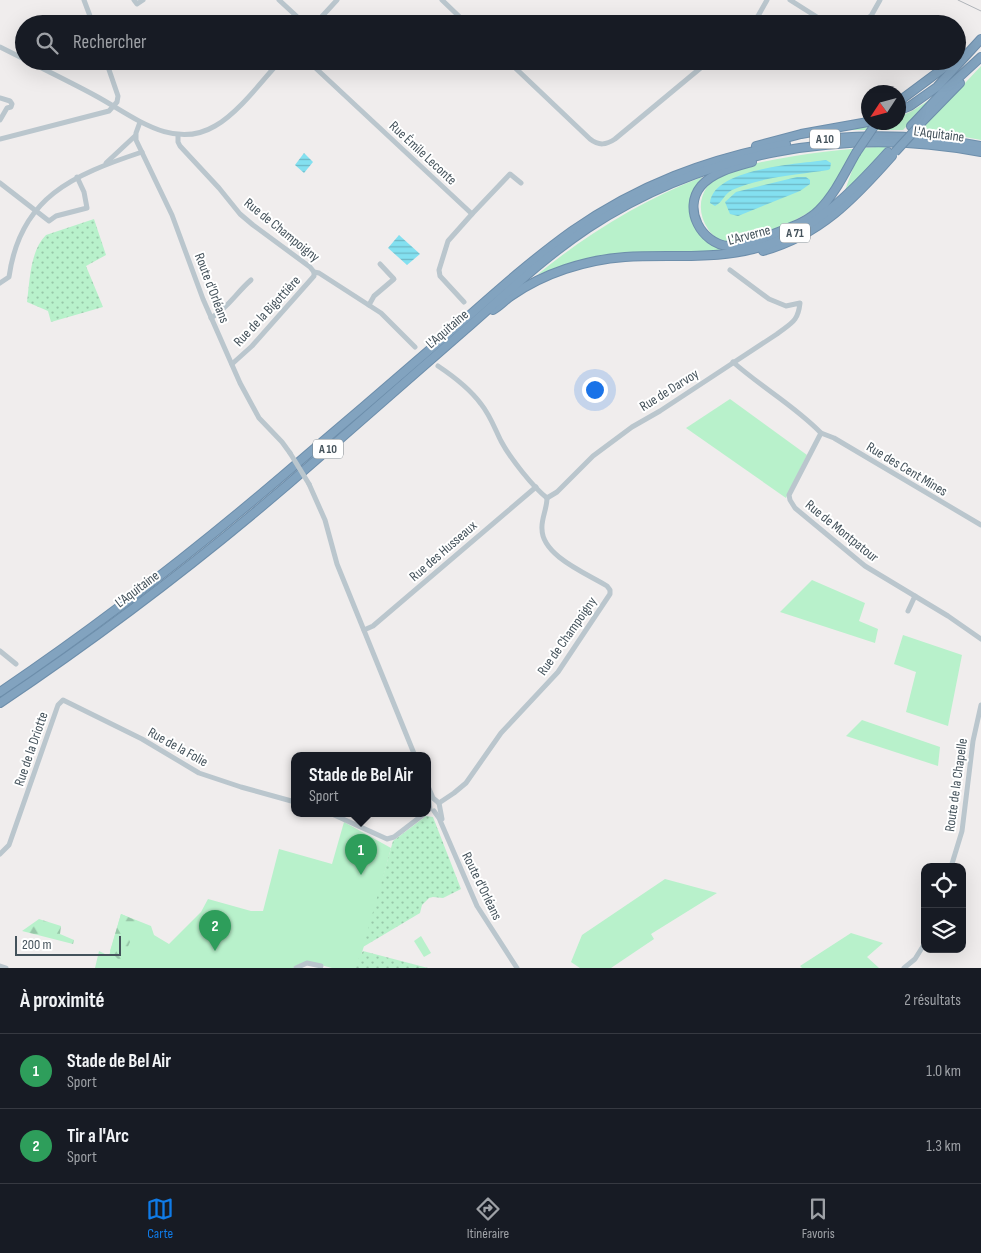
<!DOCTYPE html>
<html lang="fr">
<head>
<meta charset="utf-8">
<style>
  body { margin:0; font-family:"Sofia Sans Condensed",sans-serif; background:#20242c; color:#f1f3f6 }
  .controls { position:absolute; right:15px; bottom:15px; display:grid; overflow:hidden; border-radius:10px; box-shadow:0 5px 20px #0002 }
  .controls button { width:45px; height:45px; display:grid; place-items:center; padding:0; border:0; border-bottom:1px solid #363941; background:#171b24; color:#f1f3f6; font:25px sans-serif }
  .compass { position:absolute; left:861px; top:85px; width:45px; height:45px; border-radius:50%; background:#171b24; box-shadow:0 5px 20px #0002; rotate:234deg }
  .scale { position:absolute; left:15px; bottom:12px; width:106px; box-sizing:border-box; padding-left:5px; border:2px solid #44525b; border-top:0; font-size:14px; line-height:18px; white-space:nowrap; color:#44525b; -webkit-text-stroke:4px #fff; paint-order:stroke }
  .you { position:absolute; left:594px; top:389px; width:18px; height:18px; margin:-12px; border:4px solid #fff; border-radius:50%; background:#1a73e8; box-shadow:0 0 0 8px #1a73e833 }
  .badge { display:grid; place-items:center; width:32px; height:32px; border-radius:50%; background:#107be7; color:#fff; font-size:16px; font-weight:700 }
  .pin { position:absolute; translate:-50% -41px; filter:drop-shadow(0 1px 2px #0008) }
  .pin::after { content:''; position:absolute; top:26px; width:18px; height:15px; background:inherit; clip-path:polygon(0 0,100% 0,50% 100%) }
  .popup { position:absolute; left:291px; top:752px; width:140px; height:65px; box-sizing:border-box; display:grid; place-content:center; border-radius:10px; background:#171b24; filter:drop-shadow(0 1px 4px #0005); font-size:16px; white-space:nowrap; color:#9ea1a6 }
  .popup b { font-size:19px; color:#f1f3f6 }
  .popup::after { content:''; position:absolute; left:50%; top:100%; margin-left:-10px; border:10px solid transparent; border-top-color:#171b24 }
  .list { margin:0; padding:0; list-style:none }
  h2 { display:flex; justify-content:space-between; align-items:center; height:65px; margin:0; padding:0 20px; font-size:21px }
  h2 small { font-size:16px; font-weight:400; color:#9ea1a6 }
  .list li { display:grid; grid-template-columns:32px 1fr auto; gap:15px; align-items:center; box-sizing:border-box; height:75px; padding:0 20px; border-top:1px solid #363941 }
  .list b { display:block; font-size:19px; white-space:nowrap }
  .list p { margin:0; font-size:16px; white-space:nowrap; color:#9ea1a6 }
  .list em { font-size:16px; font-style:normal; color:#9ea1a6 }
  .icon { flex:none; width:28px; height:28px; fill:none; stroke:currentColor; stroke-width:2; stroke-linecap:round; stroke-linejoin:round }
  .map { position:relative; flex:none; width:981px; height:968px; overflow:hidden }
  .search { position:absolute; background:#171b24; box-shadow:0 5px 20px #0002; left:15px; right:15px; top:15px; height:55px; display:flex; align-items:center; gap:12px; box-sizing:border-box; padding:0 18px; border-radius:28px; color:#9ea1a6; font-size:19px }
  .sheet { height:215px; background:#171b24 }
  nav { display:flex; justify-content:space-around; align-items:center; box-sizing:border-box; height:70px; border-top:1px solid #363941; background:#171b24; font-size:14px; color:#9ea1a6 }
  nav a { display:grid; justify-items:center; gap:2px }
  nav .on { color:#107be7 }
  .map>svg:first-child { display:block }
</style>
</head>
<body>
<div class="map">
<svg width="981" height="968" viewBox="0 0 981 968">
  <defs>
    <pattern id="forest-firs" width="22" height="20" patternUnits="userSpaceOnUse" patternTransform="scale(1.25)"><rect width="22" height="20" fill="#b8f1cb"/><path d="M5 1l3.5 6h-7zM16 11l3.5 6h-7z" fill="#97c6a8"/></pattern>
    <pattern id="park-dots" width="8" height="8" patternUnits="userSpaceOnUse" patternTransform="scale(1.25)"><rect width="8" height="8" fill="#b8f1cb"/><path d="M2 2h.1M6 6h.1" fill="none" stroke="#97c6a8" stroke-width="1.8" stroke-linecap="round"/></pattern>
    <pattern id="water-rules" width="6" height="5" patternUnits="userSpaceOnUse" patternTransform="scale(1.25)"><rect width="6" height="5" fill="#83e0f0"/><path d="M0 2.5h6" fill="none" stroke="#6db8c5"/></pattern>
  </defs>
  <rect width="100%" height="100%" fill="#f0eded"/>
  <g fill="#b8f1cb">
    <polygon points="981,66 981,140 922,129"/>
    <polygon points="934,97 903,130 846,130 884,123 898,122 899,117 912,111"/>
    <path d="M888 146 843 196 858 154C850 166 835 191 826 201 811 214 745 247 726 243 719 241 712 235 708 229 694 208 701 184 724 173 733 168 744 167 753 164 797 154 843 149 888 146Z"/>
    <path d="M702 177C685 204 693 210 704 237L738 247 716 253 616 256 590 258 555 268 537 275C588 233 641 201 702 177Z"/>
    <polygon points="730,399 807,455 786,498 686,428"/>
    <polygon points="812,580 865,603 859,621 878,629 875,643 780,612"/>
    <polygon points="903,635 962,655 948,726 906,712 916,672 894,664"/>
    <polygon points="862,720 940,747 938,766 846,736"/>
    <path d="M344 822 391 848 370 927 357 968C349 968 339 968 332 968 316 965 309 957 293 968H95L99 951 109 956 121 914 151 926 154 935 169 944 201 912 208 899 251 911H263L279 849 332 864Z"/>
    <polygon points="665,879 717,893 651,934 654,939 611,968 580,968 571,962 582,935"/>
    <polygon points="851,933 883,943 867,957 879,968 802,968 800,966"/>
    <polygon points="421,936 431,953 424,957 414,941"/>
  </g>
  <g fill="url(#forest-firs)">
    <polygon points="121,914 137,921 134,931 128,937 130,942 121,962 110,951"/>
    <polygon points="39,919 61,926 60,934 74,940 73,944 22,931"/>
  </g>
  <g fill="url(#park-dots)">
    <path d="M94 219 106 255 86 266 103 307 51 322 48 311 27 302C30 280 30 251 46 235Z"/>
    <polygon points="426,816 433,817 461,889 443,898 433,897 429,898 422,905 420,913 363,947 393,841"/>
    <polygon points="363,951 428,968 353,968"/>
  </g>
  <g fill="url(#water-rules)">
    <polygon points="304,153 313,162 304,173 295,165"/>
    <path d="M826 160 831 163 830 169 828 170C797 175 761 177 732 190 724 194 723 202 715 206L710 203C713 168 799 164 826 160Z"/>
    <polygon points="797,177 806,177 810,180 810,184 800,191 738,216 730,214 725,202 736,192"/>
    <polygon points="399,235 420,254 407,265 388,248"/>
  </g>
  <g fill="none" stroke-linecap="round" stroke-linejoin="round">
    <defs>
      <g id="highway">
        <polyline points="898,102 953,61"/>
        <polyline points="898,111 910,106 937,87 981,39"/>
        <polyline points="919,125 960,83"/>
        <polyline points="911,126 945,90 981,57"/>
        <path d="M835 138C884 134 933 137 981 146"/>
        <polyline points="756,146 801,134 868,122"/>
        <path d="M752 162C734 167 713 172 701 186 682 209 702 244 728 246 744 248 761 239 776 233 791 227 807 222 819 210 835 194 845 172 856 153"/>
        <path d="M763 251C820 235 854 199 892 156"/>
        <path d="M493 310C500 306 505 300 511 296 544 273 585 260 625 257 673 254 720 261 767 245 818 227 853 191 888 152"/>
        <path d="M0 692C108 619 210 539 308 454 360 410 411 366 463 321 498 290 533 259 572 231 638 185 707 159 786 144"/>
        <path d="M0 703C110 629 216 548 316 460 366 416 416 373 466 329 506 294 543 258 588 228 704 152 845 126 981 152"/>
      </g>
    </defs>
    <use href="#highway" stroke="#6d8eab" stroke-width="10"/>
    <g stroke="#bac6cd" stroke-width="5">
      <polyline points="84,0 93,24"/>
      <polyline points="134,0 137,4 143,0"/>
      <polyline points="279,0 305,24"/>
      <polyline points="442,0 467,24"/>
      <polyline points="790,0 828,24"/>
      <polyline points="315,24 337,0"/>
      <polyline points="751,24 758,16 767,0"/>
      <polyline points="858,24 871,16 880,0"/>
      <polyline points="0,47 24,59"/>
      <path d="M28 61C51 73 74 84 96 96 133 116 173 151 215 126 238 113 262 81 280 61"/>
      <polyline points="308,61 472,214 510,174 521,183"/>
      <path d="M508 61 590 139C599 146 606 145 615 139L709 61"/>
      <polyline points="0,98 10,101 12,104 11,107 7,108 0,120"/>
      <polyline points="140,122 136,133 136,140 172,215 203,299 240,383 259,418 282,442 290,453"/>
      <polyline points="178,135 178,142 180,146 219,188 240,214 253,225 310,267 314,272 319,273 381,313 415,347"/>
      <polyline points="0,139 109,111 117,102 118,96 106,61"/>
      <polyline points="106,163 135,136"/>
      <polyline points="0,183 49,221 56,216 87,208 84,192 77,177"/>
      <path d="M0 283 9 277C20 197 73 175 142 152"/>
      <polyline points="464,302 440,276 439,270 448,241 472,214"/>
      <polyline points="369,305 374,296 394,279 380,264"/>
      <path d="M211 318C229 307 236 293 251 280"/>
      <path d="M733 362C761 387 795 406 821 433L789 495 790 500 795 508 865 566 948 616 981 639"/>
      <polyline points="232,364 252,346 314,276 314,272"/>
      <path d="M438 366C453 376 470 389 481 404 490 415 495 429 501 441 510 458 533 487 547 498"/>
      <polyline points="821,433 834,438 981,525"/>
      <polyline points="309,484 325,520 337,564 415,756"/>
      <path d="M547 498 557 492 593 456 632 427 660 411 777 334C791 323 798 322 800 303L786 306 769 299 730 270"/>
      <polyline points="908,611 915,596"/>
      <polyline points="364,630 373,626 536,487"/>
      <polyline points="0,651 16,664"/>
      <polyline points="427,784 433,798 439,803"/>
      <polyline points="428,793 430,809"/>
      <path d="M439 803 454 793 466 783 501 733 558 672 610 594V590L607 586C588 574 542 556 542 529 541 519 547 509 547 498"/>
      <polyline points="439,803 442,819"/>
      <polyline points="434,811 439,818 477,906 517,968"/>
      <polyline points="332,814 387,839 394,837 424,814"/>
      <polyline points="0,854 9,845 58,705 63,700 142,739 199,773 241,787 295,802"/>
      <polyline points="951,867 962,831 973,741 981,705"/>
      <polyline points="0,966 6,968"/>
      <polyline points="296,968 307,963 321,966"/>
      <polyline points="904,968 915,959 925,943"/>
    </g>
    <use href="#highway" stroke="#82a3bf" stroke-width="8"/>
    <polyline stroke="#afb3b8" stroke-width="1" points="958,0 981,11"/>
    <defs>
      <g id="highway-bridge">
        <polyline points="895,152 918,127"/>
        <polyline points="856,153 877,122"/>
      </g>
    </defs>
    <use href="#highway-bridge" stroke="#6d8eab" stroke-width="10" stroke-linecap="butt"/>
    <polyline stroke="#bac6cd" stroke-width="5" points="290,453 309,484"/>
    <use href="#highway-bridge" stroke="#82a3bf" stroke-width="8"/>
  </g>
  <g text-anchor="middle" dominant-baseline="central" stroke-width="4" stroke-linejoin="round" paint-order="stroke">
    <g fill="#fff" stroke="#7c868c" stroke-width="1">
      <rect x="810" y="129.5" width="30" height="19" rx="4"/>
      <rect x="780" y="223.5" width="30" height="19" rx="4"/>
      <rect x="313" y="439.5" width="30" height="19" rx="4"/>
    </g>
    <g font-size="12" font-weight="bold" fill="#44525b">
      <text x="825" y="139">A 10</text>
      <text x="795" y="233">A 71</text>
      <text x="328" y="449">A 10</text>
    </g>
    <g font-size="14" fill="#44525b" stroke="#fff">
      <text transform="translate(939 134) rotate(7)">L'Aquitaine</text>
      <text transform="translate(423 153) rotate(43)">Rue Émile Leconte</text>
      <text transform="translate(282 230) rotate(39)">Rue de Champoigny</text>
      <text transform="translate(749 235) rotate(-15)">L'Arverne</text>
      <text transform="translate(212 288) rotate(69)">Route d'Orléans</text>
      <text transform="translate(267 311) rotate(-47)">Rue de la Bigottière</text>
      <text transform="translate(447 329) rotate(-41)">L'Aquitaine</text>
      <text transform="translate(669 390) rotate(-32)">Rue de Darvoy</text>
      <text transform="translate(907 469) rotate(31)">Rue des Cent Mines</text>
      <text transform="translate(842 531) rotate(39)">Rue de Montpatour</text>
      <text transform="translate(443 551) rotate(-41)">Rue des Husseaux</text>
      <text transform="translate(137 589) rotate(-37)">L'Aquitaine</text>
      <text transform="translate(567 636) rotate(-55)">Rue de Champoigny</text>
      <text transform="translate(178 747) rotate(29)">Rue de la Folie</text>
      <text transform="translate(31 749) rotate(-71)">Rue de la Driotte</text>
      <text transform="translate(956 785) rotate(-82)">Route de la Chapelle</text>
      <text transform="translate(482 886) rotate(64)">Route d'Orléans</text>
    </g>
  </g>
</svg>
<div class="controls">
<button><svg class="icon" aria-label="locate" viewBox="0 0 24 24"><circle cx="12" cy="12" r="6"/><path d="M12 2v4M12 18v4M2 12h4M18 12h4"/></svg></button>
<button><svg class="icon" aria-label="layers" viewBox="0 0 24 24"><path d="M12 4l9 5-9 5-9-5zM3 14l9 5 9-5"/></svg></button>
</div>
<svg class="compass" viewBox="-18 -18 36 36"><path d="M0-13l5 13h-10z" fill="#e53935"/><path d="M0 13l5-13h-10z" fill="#9ea1a6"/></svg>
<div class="scale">200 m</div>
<div class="you"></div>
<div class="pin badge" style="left:361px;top:875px;background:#2e9e5b">1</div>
<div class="popup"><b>Stade de Bel Air</b>Sport</div>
<div class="pin badge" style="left:215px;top:951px;background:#2e9e5b">2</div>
<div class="search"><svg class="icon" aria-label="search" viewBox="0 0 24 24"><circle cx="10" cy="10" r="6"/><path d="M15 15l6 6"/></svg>Rechercher</div>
</div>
<section class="sheet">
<h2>À proximité<small>2 résultats</small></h2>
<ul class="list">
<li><span class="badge" style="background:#2e9e5b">1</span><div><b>Stade de Bel Air</b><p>Sport</p></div><em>1.0 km</em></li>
<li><span class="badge" style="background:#2e9e5b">2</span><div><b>Tir a l'Arc</b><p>Sport</p></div><em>1.3 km</em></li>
</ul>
</section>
<nav>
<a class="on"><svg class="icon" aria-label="map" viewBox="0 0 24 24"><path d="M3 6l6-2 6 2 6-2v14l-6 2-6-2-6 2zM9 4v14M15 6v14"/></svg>Carte</a>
<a><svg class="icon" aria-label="directions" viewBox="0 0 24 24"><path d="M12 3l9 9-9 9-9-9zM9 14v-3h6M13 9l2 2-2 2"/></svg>Itinéraire</a>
<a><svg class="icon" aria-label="saved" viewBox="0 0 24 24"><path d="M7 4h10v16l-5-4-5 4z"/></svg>Favoris</a>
</nav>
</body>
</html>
